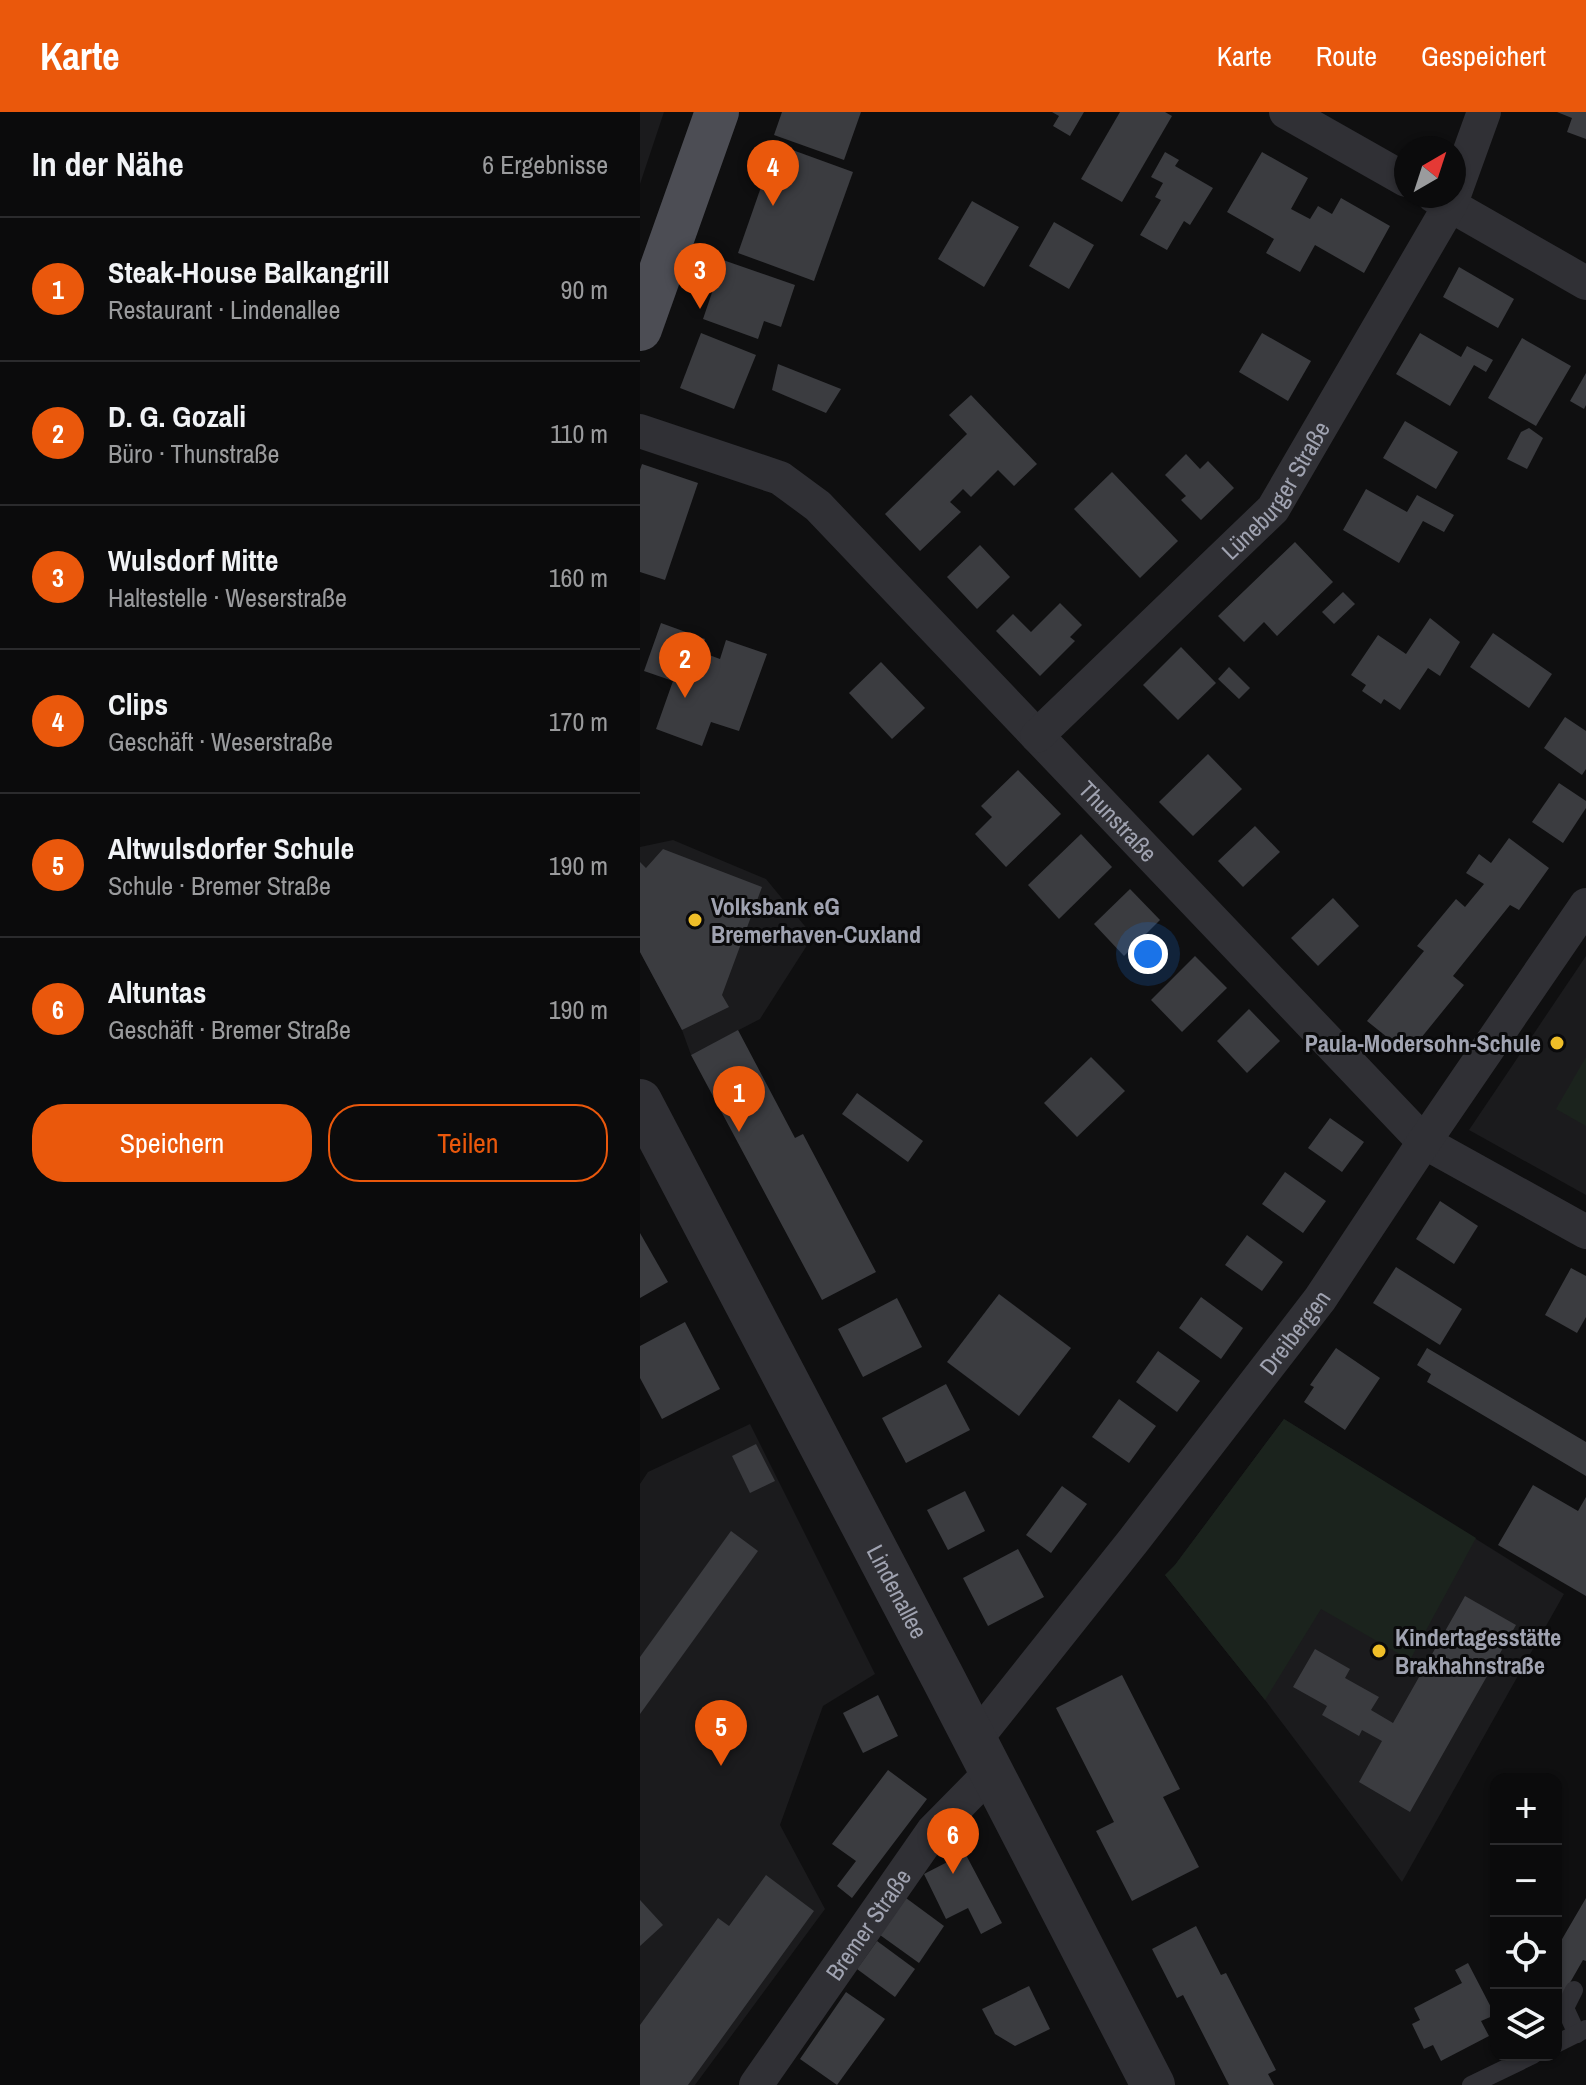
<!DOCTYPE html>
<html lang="de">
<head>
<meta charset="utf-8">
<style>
  body { margin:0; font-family:"Archivo Narrow",sans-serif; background:#19191a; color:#f1f3f6 }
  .controls { position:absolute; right:24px; bottom:24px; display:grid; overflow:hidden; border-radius:16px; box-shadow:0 2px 6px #0004 }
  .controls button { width:72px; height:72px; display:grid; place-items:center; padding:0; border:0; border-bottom:2px solid #2b2b2d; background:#0b0b0c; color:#f1f3f6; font:40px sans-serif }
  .compass { position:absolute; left:754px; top:24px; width:72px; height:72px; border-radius:50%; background:#0b0b0c; box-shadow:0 2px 6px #0004; rotate:39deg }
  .you { position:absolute; left:508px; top:842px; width:28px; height:28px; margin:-20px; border:6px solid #fff; border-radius:50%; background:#1a73e8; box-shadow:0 0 0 12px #1a73e833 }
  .badge { display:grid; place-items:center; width:52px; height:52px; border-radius:50%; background:#ea580c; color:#fff; font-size:26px; font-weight:700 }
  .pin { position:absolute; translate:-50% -66px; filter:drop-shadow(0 2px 4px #0008) }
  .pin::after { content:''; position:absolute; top:42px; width:28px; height:24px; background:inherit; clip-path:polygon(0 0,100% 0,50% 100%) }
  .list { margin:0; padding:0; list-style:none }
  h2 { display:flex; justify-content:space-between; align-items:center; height:104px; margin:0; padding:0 32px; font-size:34px }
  h2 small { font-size:26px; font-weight:400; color:#9a9b9d }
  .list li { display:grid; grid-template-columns:52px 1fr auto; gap:24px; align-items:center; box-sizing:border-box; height:144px; padding:0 32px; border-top:2px solid #2b2b2d }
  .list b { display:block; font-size:30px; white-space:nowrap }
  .list p { margin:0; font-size:26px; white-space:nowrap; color:#9a9b9d }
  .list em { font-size:26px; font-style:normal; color:#9a9b9d }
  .actions { display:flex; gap:16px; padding:24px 32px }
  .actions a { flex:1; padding:18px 0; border:2px solid #ea580c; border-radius:32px; text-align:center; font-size:28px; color:#ea580c }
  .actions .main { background:#ea580c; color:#fff }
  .icon { flex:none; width:44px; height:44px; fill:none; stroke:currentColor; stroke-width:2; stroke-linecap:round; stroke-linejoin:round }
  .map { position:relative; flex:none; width:946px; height:1973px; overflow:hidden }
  header { display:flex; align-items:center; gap:48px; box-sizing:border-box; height:112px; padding:0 40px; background:#ea580c; color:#fff }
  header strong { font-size:38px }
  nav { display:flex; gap:44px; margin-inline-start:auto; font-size:28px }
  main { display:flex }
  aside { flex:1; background:#0b0b0c }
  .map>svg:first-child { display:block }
</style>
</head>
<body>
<header>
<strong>Karte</strong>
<nav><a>Karte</a><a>Route</a><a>Gespeichert</a></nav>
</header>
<main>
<aside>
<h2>In der Nähe<small>6 Ergebnisse</small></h2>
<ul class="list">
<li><span class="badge">1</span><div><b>Steak-House Balkangrill</b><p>Restaurant · Lindenallee</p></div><em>90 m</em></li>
<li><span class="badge">2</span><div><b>D. G. Gozali</b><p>Büro · Thunstraße</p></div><em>110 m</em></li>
<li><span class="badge">3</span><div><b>Wulsdorf Mitte</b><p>Haltestelle · Weserstraße</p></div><em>160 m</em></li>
<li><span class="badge">4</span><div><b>Clips</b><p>Geschäft · Weserstraße</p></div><em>170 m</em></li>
<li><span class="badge">5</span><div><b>Altwulsdorfer Schule</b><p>Schule · Bremer Straße</p></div><em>190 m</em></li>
<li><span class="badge">6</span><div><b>Altuntas</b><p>Geschäft · Bremer Straße</p></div><em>190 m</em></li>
</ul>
<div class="actions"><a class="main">Speichern</a><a>Teilen</a></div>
</aside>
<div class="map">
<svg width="946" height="1973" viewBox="0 0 946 1973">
  <rect width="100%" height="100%" fill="#0f0f10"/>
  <g fill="#1b1b1d">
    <polygon points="0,0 24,0 0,72"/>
    <polygon points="33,728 126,767 173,824 120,907 51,943 42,918 0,840 0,735"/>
    <polygon points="946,844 946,1083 829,1018"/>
    <polygon points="644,1307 924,1482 762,1770 625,1588 525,1463 535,1453"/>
    <polygon points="110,1312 235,1562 183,1594 140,1713 185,1797 55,1973 0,1973 0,1372 8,1360"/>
  </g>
  <g fill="#1b231d">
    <polygon points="946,945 946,1014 916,997"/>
    <polygon points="644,1307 836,1426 770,1548 681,1497 625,1588 525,1463 535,1453"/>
  </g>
  <g fill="#3b3c40">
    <polygon points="142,0 221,0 204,48 134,23"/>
    <polygon points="412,0 444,0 430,24 413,14 419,4"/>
    <polygon points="480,0 525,0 532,4 482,90 441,67"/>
    <polygon points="917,0 946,0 946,27 927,20 932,6"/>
    <polygon points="136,32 213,60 174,169 98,141"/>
    <polygon points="525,40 539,48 535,54 573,76 550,113 544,109 527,138 500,123 521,88 515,85 523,71 511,65"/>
    <polygon points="622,40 668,66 651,97 670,107 678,94 692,102 701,86 750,114 724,161 675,133 660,160 626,141 634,127 587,100"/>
    <polygon points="332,89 379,115 344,175 298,147"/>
    <polygon points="414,110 454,133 429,177 389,154"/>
    <polygon points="83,148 155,173 141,215 124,209 118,227 63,207"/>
    <polygon points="819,155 874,187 858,216 803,185"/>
    <polygon points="61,221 116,243 94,297 40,276"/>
    <polygon points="622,221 671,249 648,289 599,260"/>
    <polygon points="780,221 821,245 827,234 853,248 846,260 834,253 810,294 756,262"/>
    <polygon points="882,226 931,254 896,314 848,286"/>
    <polygon points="138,252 201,277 186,301 132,278"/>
    <polygon points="946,261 946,293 944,297 930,289"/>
    <polygon points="331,283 397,352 374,374 358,358 331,385 323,377 310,390 321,400 280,439 245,402 327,322 309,303"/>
    <polygon points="765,309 818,340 796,377 743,346"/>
    <polygon points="889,316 903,326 887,357 867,347 881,320"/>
    <polygon points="546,342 560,357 568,349 594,376 561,408 541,388 546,384 525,363"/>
    <polygon points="2,352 58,371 25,468 0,460 0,358"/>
    <polygon points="472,360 538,429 500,466 434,397"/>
    <polygon points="726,377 767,400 777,383 814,403 804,420 783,409 759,451 703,418"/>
    <polygon points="655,430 693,470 637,524 624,510 604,530 578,504"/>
    <polygon points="340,433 370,465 337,497 307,465"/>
    <polygon points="703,480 715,492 694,512 682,500"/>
    <polygon points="420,491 442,513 430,525 435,529 400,564 356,519 373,502 391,520"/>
    <polygon points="790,506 820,530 800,564 788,556 760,598 744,587 741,592 722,579 726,573 711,563 738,523 766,542"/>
    <polygon points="21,511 65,527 61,540 80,547 86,528 127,542 99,619 71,610 62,634 16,617 33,569 4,559"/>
    <polygon points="853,521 912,562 889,596 830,555"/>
    <polygon points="541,535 576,571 538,608 503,573"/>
    <polygon points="241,550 285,596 252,627 209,581"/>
    <polygon points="589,555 610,576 599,587 578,567"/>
    <polygon points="925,605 946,619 946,657 942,663 904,636"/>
    <polygon points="568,642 602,677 553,724 519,690"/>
    <polygon points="378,658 421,702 366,755 335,722 352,705 341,694"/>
    <polygon points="919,671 946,689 946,696 923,731 892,710"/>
    <polygon points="615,714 640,740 603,775 578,749"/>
    <polygon points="441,722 472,755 419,807 388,773"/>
    <polygon points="869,726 909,756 879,798 870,793 813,864 824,873 768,942 727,909 784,839 777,834 816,787 825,795 844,772 826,761 839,742 851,751"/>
    <polygon points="23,737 122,775 82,883 89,895 42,918 0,840 0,750 6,756"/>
    <polygon points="490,777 520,808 484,844 454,812"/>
    <polygon points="693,786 719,814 678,854 651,826"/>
    <polygon points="555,844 587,876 542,920 511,888"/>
    <polygon points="609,897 640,929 607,961 577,929"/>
    <polygon points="98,918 155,1026 163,1022 236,1160 182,1188 51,943"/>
    <polygon points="451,945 485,979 437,1025 404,991"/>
    <polygon points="217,981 283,1029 268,1050 202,1002"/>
    <polygon points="690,1006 724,1030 702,1060 668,1036"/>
    <polygon points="645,1060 686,1089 663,1121 622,1092"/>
    <polygon points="800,1089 838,1114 814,1152 776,1127"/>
    <polygon points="0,1121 28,1170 0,1186"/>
    <polygon points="607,1123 643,1150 622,1179 585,1153"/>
    <polygon points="756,1155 822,1197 800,1233 733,1191"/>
    <polygon points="931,1156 946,1164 946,1205 937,1221 905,1203"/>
    <polygon points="359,1182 431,1236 379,1304 307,1250"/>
    <polygon points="561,1185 603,1216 581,1247 539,1216"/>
    <polygon points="257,1186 282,1235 223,1265 198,1217"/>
    <polygon points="45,1210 80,1277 22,1307 0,1266 0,1234"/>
    <polygon points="696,1236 740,1266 705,1318 664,1290 674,1275 670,1273"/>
    <polygon points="787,1236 946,1330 946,1364 787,1270 791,1262 777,1253"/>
    <polygon points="518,1239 560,1269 537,1300 496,1270"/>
    <polygon points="306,1272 330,1318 266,1351 242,1306"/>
    <polygon points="479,1287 516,1314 489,1351 452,1325"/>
    <polygon points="116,1332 135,1369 110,1381 92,1344"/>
    <polygon points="893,1373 938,1399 946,1385 946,1484 858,1433"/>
    <polygon points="422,1374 447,1392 411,1441 386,1423"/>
    <polygon points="325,1379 345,1419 308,1438 287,1398"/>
    <polygon points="91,1419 118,1439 0,1602 0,1545"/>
    <polygon points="378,1437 404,1485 348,1514 323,1466"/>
    <polygon points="825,1484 876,1513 770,1700 719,1670 742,1629 722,1618 719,1624 682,1603 687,1594 653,1575 675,1537 710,1557 705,1566 739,1585 731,1598 753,1611"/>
    <polygon points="482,1563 540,1677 523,1685 559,1755 492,1789 456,1719 474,1710 416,1596"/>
    <polygon points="238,1583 258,1624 223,1641 203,1601"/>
    <polygon points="248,1658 287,1687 212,1786 197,1774 216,1749 192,1732"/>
    <polygon points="325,1741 362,1811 341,1822 328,1796 306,1807 284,1762"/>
    <polygon points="126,1763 174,1799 48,1973 0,1973 0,1913 78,1806 89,1814"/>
    <polygon points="266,1786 304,1814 279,1851 240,1823"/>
    <polygon points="946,1786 946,1849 943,1848 916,1895 916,1832 918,1834"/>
    <polygon points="0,1788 23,1813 0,1834"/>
    <polygon points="556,1814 581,1863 586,1861 636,1958 628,1962 634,1973 589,1973 543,1883 537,1886 512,1837"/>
    <polygon points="237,1829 275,1857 255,1885 217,1857"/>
    <polygon points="828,1851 855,1903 841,1909 849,1924 801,1949 793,1933 784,1937 772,1912 780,1908 774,1896 822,1871 815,1858"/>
    <polygon points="389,1874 410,1917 375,1934 355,1922 342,1897"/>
    <polygon points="206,1880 245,1907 197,1973 160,1947"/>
  </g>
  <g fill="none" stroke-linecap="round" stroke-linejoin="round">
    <g stroke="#303035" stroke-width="18">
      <polyline points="934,1878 925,1896 937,1922"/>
      <polyline points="916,1932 946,1917"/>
      <polyline points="831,1973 893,1943"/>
    </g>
    <g stroke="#303035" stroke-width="34">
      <polyline points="646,0 766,68"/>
      <polyline points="814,83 844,0"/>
      <polyline points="794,84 946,171"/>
      <path id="s1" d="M0 319 140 366 178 394 784 1030 946 1120"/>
      <path id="s2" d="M397 624 633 397 810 93 814 84"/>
      <path id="s3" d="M335 1628 494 1428 680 1187 784 1030 946 793"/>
      <path id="s4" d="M116 1973 293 1719 351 1660"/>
    </g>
    <path stroke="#303035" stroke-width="44" id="s5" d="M0 989 303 1566 513 1973"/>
    <polyline stroke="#4c4d54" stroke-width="44" points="0,217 77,0"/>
  </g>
  <g fill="#efbe28" stroke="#0a0a0b" stroke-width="3">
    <circle cx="55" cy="808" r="8"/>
    <circle cx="917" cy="931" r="8"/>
    <circle cx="739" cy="1539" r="8"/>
  </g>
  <g text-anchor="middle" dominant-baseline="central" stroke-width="6" stroke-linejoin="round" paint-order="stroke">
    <g font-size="24" fill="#a0a3b1" stroke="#0a0a0b">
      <text stroke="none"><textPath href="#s2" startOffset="344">Lüneburger Straße</textPath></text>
      <text stroke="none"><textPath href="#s1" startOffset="630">Thunstraße</textPath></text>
      <text stroke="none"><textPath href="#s3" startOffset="518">Dreibergen</textPath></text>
      <text stroke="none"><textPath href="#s5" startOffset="554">Lindenallee</textPath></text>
      <text stroke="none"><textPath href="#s4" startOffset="196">Bremer Straße</textPath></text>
    </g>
    <g font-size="24" font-weight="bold" fill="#a0a3b1" stroke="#0a0a0b" text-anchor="start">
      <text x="71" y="794">Volksbank eG<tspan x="71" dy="28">Bremerhaven-Cuxland</tspan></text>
      <text x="901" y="931" text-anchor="end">Paula-Modersohn-Schule</text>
      <text x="755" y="1525">Kindertagesstätte<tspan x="755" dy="28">Brakhahnstraße</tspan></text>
    </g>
  </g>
</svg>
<div class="controls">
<button>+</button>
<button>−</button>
<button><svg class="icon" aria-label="locate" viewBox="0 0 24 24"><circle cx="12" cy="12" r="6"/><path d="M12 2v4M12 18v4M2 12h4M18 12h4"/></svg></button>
<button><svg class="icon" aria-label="layers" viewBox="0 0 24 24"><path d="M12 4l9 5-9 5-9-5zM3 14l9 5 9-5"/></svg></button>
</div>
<svg class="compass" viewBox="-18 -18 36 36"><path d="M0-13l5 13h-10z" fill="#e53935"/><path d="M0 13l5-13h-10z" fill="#9a9b9d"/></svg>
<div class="you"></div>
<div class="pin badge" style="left:99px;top:1020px">1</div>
<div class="pin badge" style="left:45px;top:586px">2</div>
<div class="pin badge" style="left:60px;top:197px">3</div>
<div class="pin badge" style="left:133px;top:94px">4</div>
<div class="pin badge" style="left:81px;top:1654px">5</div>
<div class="pin badge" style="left:313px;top:1762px">6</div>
</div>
</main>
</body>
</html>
